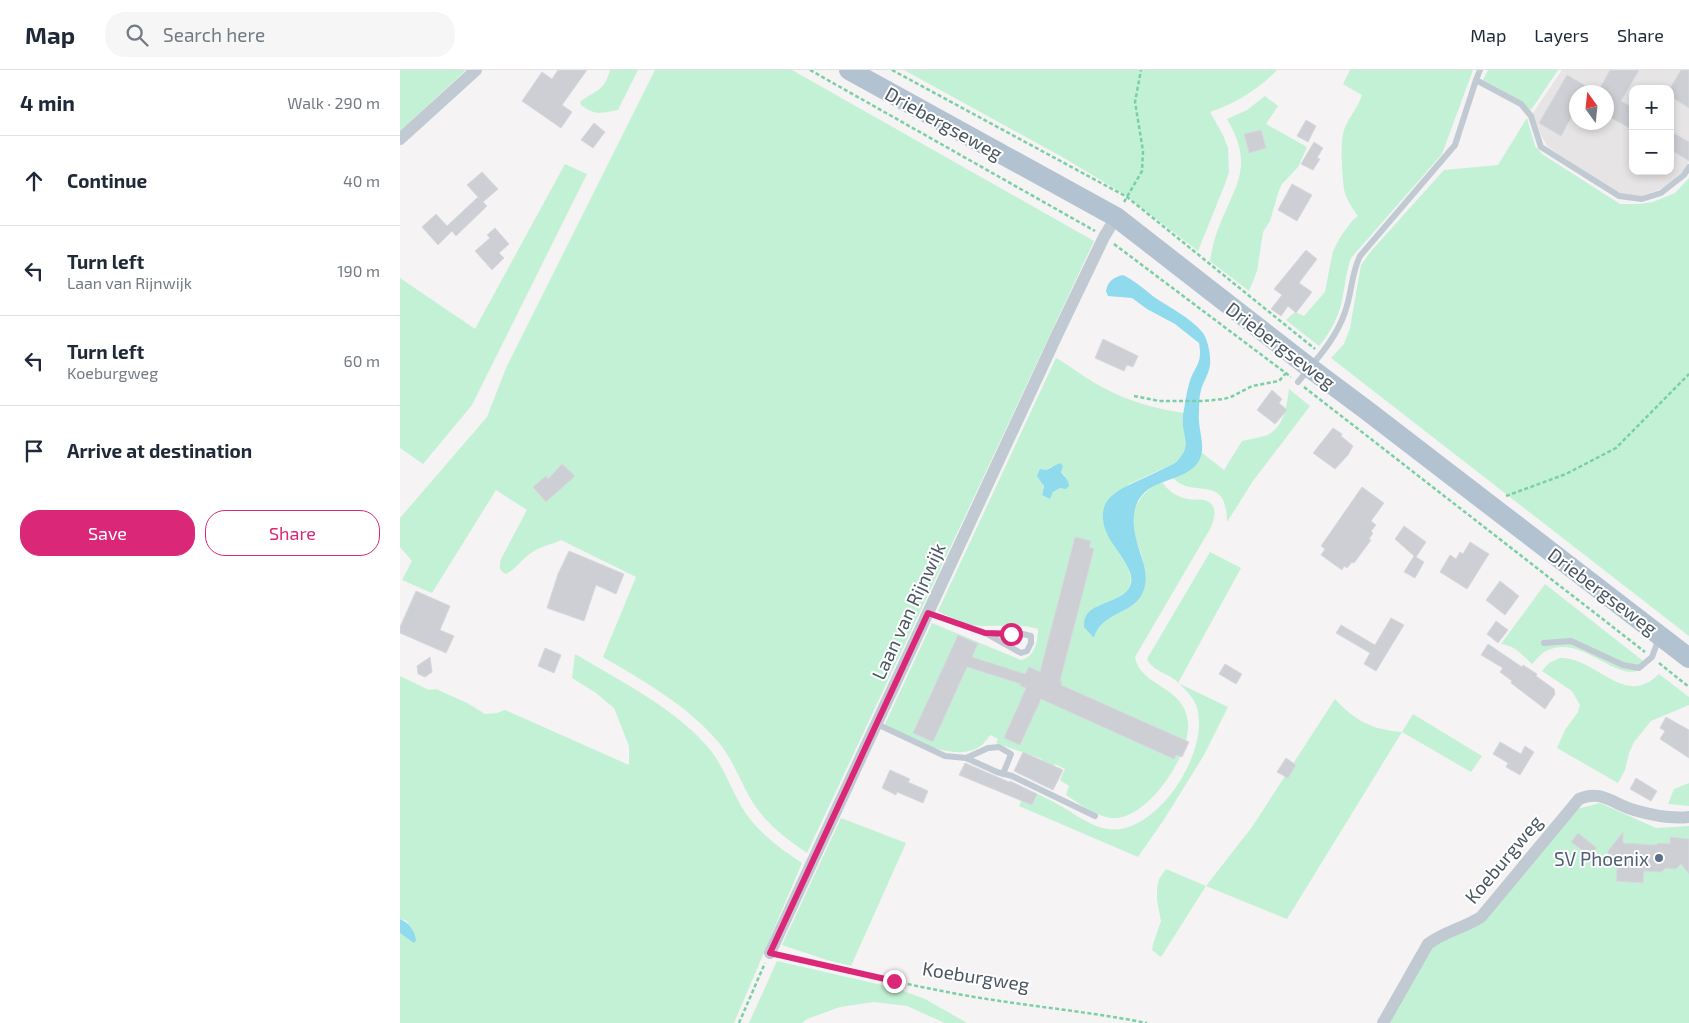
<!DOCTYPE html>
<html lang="en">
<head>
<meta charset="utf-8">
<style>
  body { margin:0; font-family:"Exo 2",sans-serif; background:#f6f6f7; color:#1f2937 }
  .controls { position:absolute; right:15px; top:15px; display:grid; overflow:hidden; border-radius:10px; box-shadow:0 2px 8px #0003 }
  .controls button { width:45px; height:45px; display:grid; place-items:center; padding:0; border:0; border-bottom:1px solid #e0e1e3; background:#fff; color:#1f2937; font:25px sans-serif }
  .compass { position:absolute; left:1169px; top:15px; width:45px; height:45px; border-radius:50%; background:#fff; box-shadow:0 2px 8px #0003; rotate:345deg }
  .stop { position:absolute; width:15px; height:15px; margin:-11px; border:4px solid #db2777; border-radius:50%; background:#fff }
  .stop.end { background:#db2777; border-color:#fff; box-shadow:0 1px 5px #0008 }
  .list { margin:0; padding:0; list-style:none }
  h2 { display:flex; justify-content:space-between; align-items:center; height:65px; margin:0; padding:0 20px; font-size:21px }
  h2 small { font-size:16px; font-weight:400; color:#747a83 }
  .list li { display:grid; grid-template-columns:32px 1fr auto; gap:15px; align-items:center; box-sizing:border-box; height:90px; padding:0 20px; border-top:1px solid #e0e1e3 }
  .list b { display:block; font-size:19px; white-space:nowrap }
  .list p { margin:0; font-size:16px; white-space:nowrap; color:#747a83 }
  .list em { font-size:16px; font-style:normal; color:#747a83 }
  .actions { display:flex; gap:10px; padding:15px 20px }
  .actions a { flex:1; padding:11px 0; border:1px solid #db2777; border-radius:20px; text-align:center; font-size:18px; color:#db2777 }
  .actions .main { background:#db2777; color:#fff }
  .icon { flex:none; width:28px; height:28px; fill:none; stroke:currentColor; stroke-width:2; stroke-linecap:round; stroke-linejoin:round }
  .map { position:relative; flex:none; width:1289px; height:953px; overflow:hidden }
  header { display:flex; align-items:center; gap:30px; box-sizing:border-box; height:70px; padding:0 25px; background:#fff; border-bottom:1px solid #e0e1e3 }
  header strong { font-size:24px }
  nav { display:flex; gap:28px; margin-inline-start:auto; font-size:18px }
  .search { width:350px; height:45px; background:#f6f6f7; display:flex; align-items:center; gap:12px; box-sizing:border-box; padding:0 18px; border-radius:20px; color:#747a83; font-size:19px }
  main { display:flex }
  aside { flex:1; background:#fff }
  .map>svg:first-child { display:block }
</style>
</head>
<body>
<header>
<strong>Map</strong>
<div class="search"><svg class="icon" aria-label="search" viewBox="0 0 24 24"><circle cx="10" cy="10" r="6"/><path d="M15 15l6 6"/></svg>Search here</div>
<nav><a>Map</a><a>Layers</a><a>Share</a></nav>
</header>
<main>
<aside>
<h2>4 min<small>Walk · 290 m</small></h2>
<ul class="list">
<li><svg class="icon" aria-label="ahead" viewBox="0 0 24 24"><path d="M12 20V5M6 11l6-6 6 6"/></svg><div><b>Continue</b></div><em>40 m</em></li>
<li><svg class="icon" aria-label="left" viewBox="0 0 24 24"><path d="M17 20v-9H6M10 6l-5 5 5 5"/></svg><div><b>Turn left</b><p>Laan van Rijnwijk</p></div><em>190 m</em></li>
<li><svg class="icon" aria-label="left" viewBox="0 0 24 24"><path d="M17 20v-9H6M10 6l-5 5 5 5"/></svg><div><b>Turn left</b><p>Koeburgweg</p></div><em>60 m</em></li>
<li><svg class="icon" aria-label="arrive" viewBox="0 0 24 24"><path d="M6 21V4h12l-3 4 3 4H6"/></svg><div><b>Arrive at destination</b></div></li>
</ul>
<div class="actions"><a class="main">Save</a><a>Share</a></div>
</aside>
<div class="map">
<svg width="1289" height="953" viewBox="0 0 1289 953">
  <rect width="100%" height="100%" fill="#f5f3f3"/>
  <path fill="#e6e4e5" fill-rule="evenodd" d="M1162 0H1289V91L1283 102 1261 119 1242 126 1216 123 1148 77 1142 67 1133 43ZM1233 19H1270V101H1233ZM1176 22H1206V52H1176Z"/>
  <g fill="#c3f1d5" fill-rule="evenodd">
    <polygon points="0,0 66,0 0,61"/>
    <path d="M210 0H238L218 40C201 43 195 46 181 35L180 32C197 19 204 22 210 0Z"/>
    <path d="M255 0H392L694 171 407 783C388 770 369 756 356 737 342 717 335 693 320 674 289 636 245 612 203 587L236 507 161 470C151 475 140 476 131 483 122 489 116 499 106 504 99 501 99 496 101 489L127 440 96 420 32 523 2 510 12 491 0 477V448L87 347 106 298Z"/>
    <path d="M504 0H877C858 20 836 33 810 42L823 65 828 78 829 102 825 114 798 181 725 125 704 112 664 88Z"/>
    <path d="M950 0H1073L1042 84 951 188C945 204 945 221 940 238 936 252 928 265 919 276L886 250 895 242 904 246 925 222 933 181 941 166 952 151 958 146C952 138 946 129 944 119 942 105 940 73 944 60 948 48 958 38 962 25L943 14Z"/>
    <polygon points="1088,0 1158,0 1131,40 1116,28 1083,10"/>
    <path d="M865 26 878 36 866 54 907 77 898 97 882 114 878 123 870 151 863 162 857 201 849 221 810 191C812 182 813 173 816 165 832 118 857 100 827 49L847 40Z"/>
    <polygon points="1127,48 1135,76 1142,84 1220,134 1240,134 1253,132 1275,123 1289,108 1289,566 931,288 944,274 950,258 961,195 972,180 1044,100 1098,95"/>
    <polygon points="165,94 187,104 72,335 23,394 0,378 0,208 75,259"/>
    <path d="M656 288C672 297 686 309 702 317 727 331 756 339 784 343L782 350 786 368 785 378 781 387 775 393 729 414 703 451C714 490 763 516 697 536L696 559 701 553 721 542 741 525C742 514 745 501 743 491 742 481 735 471 733 461 730 439 742 420 762 412 768 421 777 427 788 429 793 430 799 429 804 430 819 434 815 449 810 459L735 587C740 617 784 615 788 652 791 684 750 745 717 748 699 749 680 734 666 725L669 716 660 710 665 699 655 694 648 705 639 700 642 689 596 673 598 669 591 665C588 667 586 671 583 674 558 696 509 668 485 654L532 553 621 590C635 587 638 571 638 559 616 552 593 558 571 555 559 553 548 546 538 541ZM656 396 665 406 660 418 653 422 650 428 642 425 646 400 650 397Z"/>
    <path d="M889 319 910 336 853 411 827 452C827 402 794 430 773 408L781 404 799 391 801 382 824 400 842 371C850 369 858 368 865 366 884 359 887 336 889 319Z"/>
    <path d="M810 482 841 498 778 613 828 637 804 685 765 748 738 787 619 736 625 724 633 722C641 726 649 729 657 734 673 742 690 757 708 759 756 767 813 679 796 635 792 625 782 616 774 609 765 603 751 599 747 589Z"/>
    <path d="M1145 514 1247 594C1223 623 1184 561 1146 581 1140 584 1136 590 1132 594 1121 584 1116 576 1101 574Z"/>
    <path d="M175 584C220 611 280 641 312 682 324 699 331 718 341 736 355 760 379 778 402 793L334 953H0V863L14 872 7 851 0 849V606L29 620 36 619 67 633 85 644 97 643 105 640 229 695V676L214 638 196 623 172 608Z"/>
    <path d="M1160 588C1197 587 1224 639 1259 604L1289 627V635L1251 651 1234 672 1229 683 1225 700 1218 713 1157 678 1165 660 1178 642 1180 635 1172 621 1142 601 1149 593Z"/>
    <path d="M935 629C955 651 973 660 1002 662L1013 644 1082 686 1071 702 1002 662 887 849 806 816 761 887 752 880 753 874 761 851 757 830V818L759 809 766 799 806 816 852 757Z"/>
    <polygon points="1289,713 1289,736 1268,734 1274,719"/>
    <polygon points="1200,733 1256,758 1289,756 1289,953 988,953 1033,875 1087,848 1177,739"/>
    <polygon points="441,748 506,773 451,896 427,890 382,875"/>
    <polygon points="377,891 495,918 525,929 567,953 545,953 507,936 474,932 440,937 407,949 402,953 349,953"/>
  </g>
  <g fill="#90daee">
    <path d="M723 205C735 211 744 219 754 227 770 238 790 247 803 263 808 270 811 286 810 295 809 304 803 312 801 320 799 327 799 335 799 343 797 358 807 376 799 391 785 414 746 406 736 436 725 470 756 496 742 524 731 545 700 543 694 568L684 557C684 554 684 549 686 546 694 531 727 532 731 513 733 505 727 496 723 489 717 479 709 470 705 459 695 427 721 419 744 408 755 403 765 398 775 393 795 374 780 365 783 345 785 335 786 324 789 314 794 296 803 295 799 273L775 254 747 239 732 228 708 226 706 221C708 211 714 207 723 205Z"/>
    <polygon points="660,393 663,396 661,402 668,411 669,416 666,419 660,418 653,422 650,429 642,425 644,416 637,406 640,399 646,400"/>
    <path d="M0 849C8 852 15 861 16 870L14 873 0 863Z"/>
  </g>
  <g fill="#cdcfd5" stroke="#d7d9de">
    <polygon points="158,0 187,0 162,35 172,42 161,58 122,31 142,2 152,9"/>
    <polygon points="1210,0 1239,0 1221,31 1233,38 1233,60 1206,45 1206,22 1198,22"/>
    <polygon points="1281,0 1289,0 1289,38 1270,26 1270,18"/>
    <polygon points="1167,5 1196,22 1176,22 1176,39 1161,66 1139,53"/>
    <polygon points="906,50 916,56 908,72 897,66"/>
    <polygon points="194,53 205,62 193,78 181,70"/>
    <polygon points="861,60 866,78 849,83 844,64"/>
    <polygon points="1270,61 1289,72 1289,91 1270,79"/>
    <polygon points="914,72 923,78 917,88 920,89 913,100 901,94"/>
    <polygon points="82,102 98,119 83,132 87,136 56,166 52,161 38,175 22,157 36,144 47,156 78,127 80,129 67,115"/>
    <polygon points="892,114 912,125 897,151 878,140"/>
    <polygon points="95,158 109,174 99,183 104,188 92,200 75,181 90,168 87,165"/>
    <polygon points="906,180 917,189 899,213 912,222 896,243 888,236 881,246 871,239 882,225 874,219"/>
    <polygon points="703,269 738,286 733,297 727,295 724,301 695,288"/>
    <polygon points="872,320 882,329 879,333 887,340 875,354 857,340"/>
    <polygon points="933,358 942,364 941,366 953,376 948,385 935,399 913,383"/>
    <polygon points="162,394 175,406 146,432 133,417 146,406 148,409"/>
    <polygon points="962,417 984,433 971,451 976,455 971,461 973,463 969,469 971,470 954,493 952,492 947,498 944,496 942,500 921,485 925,479 921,476"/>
    <polygon points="1004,456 1026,472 1016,487 1024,492 1015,508 1004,502 1014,486 995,469"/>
    <polygon points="675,467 691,471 689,477 694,479 660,611 662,612 661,615 789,672 782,687 776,685 774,689 641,629 620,675 604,668 626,618 620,616 621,614 567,597 533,672 513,663 558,565 578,574 572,587 625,604 629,597 640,602"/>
    <polygon points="1070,472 1089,484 1067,519 1040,502 1050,485 1056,489 1060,482 1063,484"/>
    <polygon points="169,481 224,504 216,524 196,515 184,551 147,538 158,504"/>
    <polygon points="1100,511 1119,526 1105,545 1086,530"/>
    <polygon points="16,521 50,536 40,560 54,566 46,583 0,563 0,557"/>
    <polygon points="991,548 1004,555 976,601 964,594 970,583 936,563 941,555 975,575"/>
    <polygon points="1096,551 1108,560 1098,573 1087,564"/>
    <polygon points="1088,574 1122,597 1123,595 1137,604 1136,606 1154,619 1155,624 1145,639 1111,613 1112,611 1100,602 1103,598 1081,585"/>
    <polygon points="145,578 161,585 154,603 138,596"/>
    <polygon points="30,587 32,602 25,607 18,604 17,596"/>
    <polygon points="825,594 842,604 836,614 819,604"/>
    <polygon points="1266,647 1289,660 1289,688 1260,669 1265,661 1260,658"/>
    <polygon points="1100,672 1121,684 1125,676 1134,682 1120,705 1106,697 1108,693 1093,684"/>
    <polygon points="623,682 663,700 653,720 614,701"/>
    <polygon points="886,688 896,695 888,708 877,702"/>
    <polygon points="565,693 609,712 610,711 637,724 632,735 559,705"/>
    <polygon points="490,700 510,709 508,712 528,721 523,733 497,722 496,725 482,718"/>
    <polygon points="1236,708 1257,721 1251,731 1230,719"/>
    <polygon points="1223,762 1223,773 1256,775 1258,773 1270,774 1270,767 1289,769 1289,804 1281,794 1276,799 1266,798 1261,802 1244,801 1243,813 1216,811 1218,788 1208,788 1208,781"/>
    <polygon points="1178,763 1197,778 1190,786 1171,772"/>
  </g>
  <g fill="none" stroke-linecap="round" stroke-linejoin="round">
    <g stroke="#7ad0a6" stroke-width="2.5" stroke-dasharray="4 2.5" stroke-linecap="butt">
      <polyline points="410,0 695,161"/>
      <polyline points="492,0 727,127 915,279"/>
      <polyline points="724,132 742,101 743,81 735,32 741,0"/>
      <polyline points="714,174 891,307"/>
      <polyline points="904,317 1245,582"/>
      <polyline points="734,326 759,331 803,331 824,329 833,326 852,316 879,311 886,303"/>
      <polyline points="1106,426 1166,404 1216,378 1289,304"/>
      <polyline points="1259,593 1289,617"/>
      <path d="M381 885C442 899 502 914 563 925 625 936 686 941 747 953"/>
      <polyline points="339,953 365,893"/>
    </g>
    <g stroke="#c1cad2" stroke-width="6">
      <polyline points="1080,0 1076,10 1121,34 1131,46 1141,77 1219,126 1242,129 1261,123 1284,105 1289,97"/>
      <path d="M898 312C916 290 936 269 945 242 952 223 951 204 960 186L1055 75 1076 10"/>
      <polyline points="528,543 585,563 621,583 627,581 631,573 631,566 623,564 585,563"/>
      <polyline points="1144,573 1171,571 1223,595 1239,598 1252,587 1259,568"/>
      <polyline points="477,654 545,686 566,688 588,678 599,677 611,684 603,704"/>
      <polyline points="566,688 597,702 612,706 695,746"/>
    </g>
    <g stroke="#c1cad2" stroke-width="12">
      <polyline points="0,69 76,0"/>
      <polyline points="370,883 656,267 704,167 716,147"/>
      <path d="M983 953 1028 874C1043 862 1064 858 1081 847L1179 729C1201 719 1213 734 1234 740 1251 745 1272 749 1289 747"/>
    </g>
    <polyline stroke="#b3c2d1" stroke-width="20" points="449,0 716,147 910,298 965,339 1289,588"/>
  </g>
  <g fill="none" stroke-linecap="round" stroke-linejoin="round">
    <polyline stroke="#db2777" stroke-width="6" points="494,911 370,883 528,543 585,563 611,564"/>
  </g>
  <circle fill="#5c6f8a" stroke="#fff" stroke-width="2" cx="1259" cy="788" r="5"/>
  <g text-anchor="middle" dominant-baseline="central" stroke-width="4" stroke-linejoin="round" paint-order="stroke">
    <g font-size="19" fill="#4a5661" stroke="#fff">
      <text transform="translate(544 53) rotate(29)">Driebergseweg</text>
      <text transform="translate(881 275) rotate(37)">Driebergseweg</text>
      <text transform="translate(1203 521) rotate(37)">Driebergseweg</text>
      <text transform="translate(508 541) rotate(-65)">Laan van Rijnwijk</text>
      <text transform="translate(1103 789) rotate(-50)">Koeburgweg</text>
      <text transform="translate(576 906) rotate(9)">Koeburgweg</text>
    </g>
    <g font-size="19" fill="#4e5e75" stroke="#fff" text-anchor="end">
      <text x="1249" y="788">SV Phoenix</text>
    </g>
  </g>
</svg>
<div class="controls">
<button>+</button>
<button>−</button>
</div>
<svg class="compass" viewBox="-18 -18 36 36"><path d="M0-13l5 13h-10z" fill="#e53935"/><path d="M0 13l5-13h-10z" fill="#747a83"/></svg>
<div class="stop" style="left:611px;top:564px"></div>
<div class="stop end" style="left:494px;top:911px"></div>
</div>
</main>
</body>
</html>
